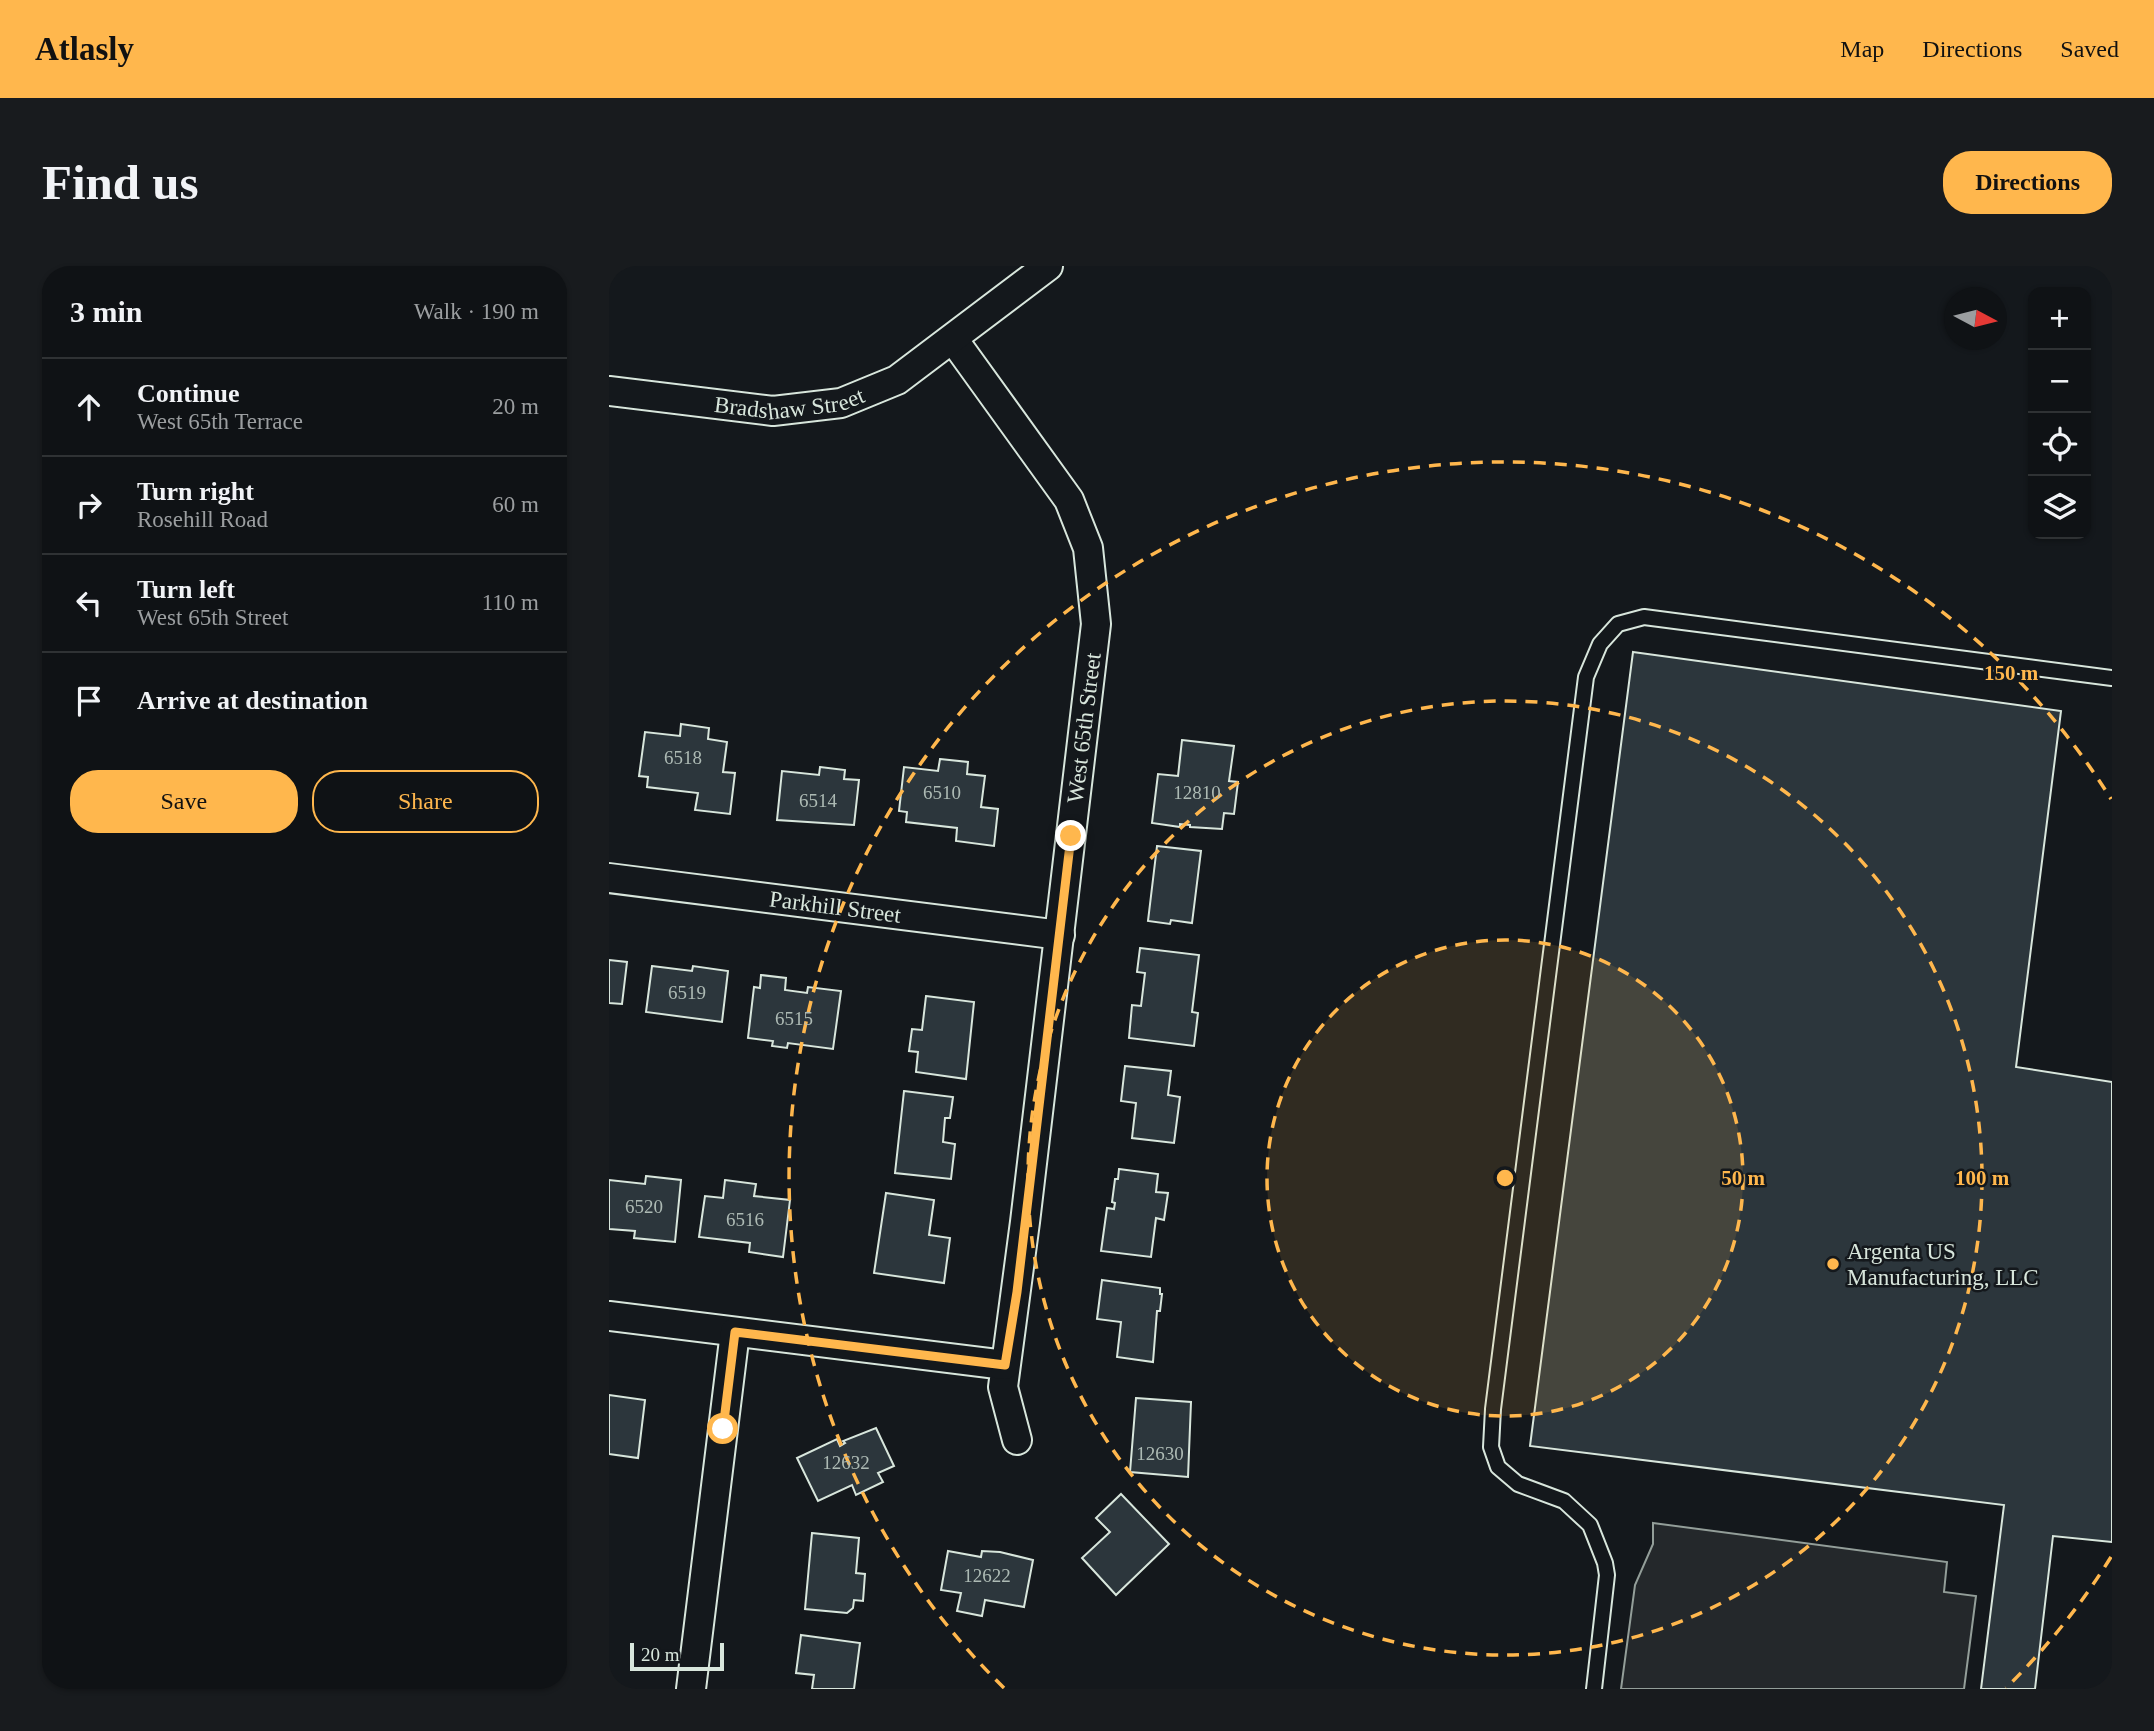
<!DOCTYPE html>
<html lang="en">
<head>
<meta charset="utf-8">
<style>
  body { margin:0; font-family:Georgia,serif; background:#181b1e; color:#f1f3f6 }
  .controls { position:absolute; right:21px; top:21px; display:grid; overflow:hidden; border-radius:14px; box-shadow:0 2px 5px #0004 }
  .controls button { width:63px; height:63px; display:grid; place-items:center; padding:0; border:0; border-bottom:2px solid #2f3234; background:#0f1215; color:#f1f3f6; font:35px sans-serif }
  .compass { position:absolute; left:1335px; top:21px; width:63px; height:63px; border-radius:50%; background:#0f1215; box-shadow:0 2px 5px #0004; rotate:97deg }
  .scale { position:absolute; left:21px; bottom:18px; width:94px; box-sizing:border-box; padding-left:7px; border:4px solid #d8e6dc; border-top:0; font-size:19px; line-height:24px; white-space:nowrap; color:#d8e6dc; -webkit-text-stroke:5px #14181c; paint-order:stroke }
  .stop { position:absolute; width:21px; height:21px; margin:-16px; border:5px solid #ffb74d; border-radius:50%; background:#fff }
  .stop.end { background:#ffb74d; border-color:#fff; box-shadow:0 2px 7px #0008 }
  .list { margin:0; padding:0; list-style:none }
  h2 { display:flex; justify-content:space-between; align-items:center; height:91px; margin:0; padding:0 28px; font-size:30px }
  h2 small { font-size:23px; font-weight:400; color:#9b9ea0 }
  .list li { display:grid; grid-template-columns:46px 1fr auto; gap:21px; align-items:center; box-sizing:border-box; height:98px; padding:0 28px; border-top:2px solid #2f3234 }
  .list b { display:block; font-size:26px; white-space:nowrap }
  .list p { margin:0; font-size:23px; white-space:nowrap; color:#9b9ea0 }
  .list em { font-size:23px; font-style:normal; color:#9b9ea0 }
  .actions { display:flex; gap:14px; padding:21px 28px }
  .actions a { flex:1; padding:16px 0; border:2px solid #ffb74d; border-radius:28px; text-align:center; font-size:24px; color:#ffb74d }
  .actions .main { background:#ffb74d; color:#111 }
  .icon { flex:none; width:38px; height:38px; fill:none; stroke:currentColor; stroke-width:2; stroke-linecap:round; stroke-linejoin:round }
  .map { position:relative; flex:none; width:1503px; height:1423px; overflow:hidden; border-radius:28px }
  header { display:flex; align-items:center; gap:42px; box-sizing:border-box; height:98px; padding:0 35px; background:#ffb74d; color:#111 }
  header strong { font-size:33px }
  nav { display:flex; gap:38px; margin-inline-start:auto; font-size:24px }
  .intro { display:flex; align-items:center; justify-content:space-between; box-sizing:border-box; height:168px; padding:0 42px }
  h1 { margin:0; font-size:49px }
  .button { padding:18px 32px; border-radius:28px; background:#ffb74d; color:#111; font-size:24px; font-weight:700 }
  main { display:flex; gap:42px; padding:0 42px }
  aside { flex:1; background:#0f1215; border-radius:28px; box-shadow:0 2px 5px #0004 }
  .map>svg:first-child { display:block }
</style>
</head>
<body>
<header>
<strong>Atlasly</strong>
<nav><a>Map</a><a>Directions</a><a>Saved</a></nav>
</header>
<div class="intro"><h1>Find us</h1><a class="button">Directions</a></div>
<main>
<aside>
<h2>3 min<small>Walk · 190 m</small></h2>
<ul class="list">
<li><svg class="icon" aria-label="ahead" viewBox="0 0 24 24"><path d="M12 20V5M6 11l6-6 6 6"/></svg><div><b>Continue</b><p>West 65th Terrace</p></div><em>20 m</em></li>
<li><svg class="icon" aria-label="right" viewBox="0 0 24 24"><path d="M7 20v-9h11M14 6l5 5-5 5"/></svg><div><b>Turn right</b><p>Rosehill Road</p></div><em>60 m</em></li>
<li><svg class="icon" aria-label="left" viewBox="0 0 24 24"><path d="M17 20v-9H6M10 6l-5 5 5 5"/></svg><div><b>Turn left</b><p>West 65th Street</p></div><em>110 m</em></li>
<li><svg class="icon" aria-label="arrive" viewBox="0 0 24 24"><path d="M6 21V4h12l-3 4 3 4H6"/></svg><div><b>Arrive at destination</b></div></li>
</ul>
<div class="actions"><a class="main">Save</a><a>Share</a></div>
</aside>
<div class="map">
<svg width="1503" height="1423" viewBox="0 0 1503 1423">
  <rect width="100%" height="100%" fill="#14181c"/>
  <polygon fill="#24282b" stroke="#939e99" stroke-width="2" points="1044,1257 1338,1296 1335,1326 1367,1330 1355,1423 1012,1423 1026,1319 1044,1278"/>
  <g fill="#2c363c" stroke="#d8e6dc" stroke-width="2">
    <polygon points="1024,386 1452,445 1407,801 1503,816 1503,1276 1444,1270 1426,1423 1372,1423 1395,1239 921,1180"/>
    <polygon points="72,458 100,462 99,473 118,476 114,506 126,507 121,548 86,544 89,527 38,521 39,511 30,510 36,466 71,470"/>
    <polygon points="573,474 625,480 620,515 629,516 625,548 615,547 613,563 581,561 581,559 571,558 571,561 543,557 549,508 569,510"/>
    <polygon points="331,493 359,496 358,508 376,510 372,541 389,543 385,580 347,575 348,562 297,556 298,546 290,545 295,501 329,505"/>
    <polygon points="211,501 236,504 235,513 250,514 245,559 168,554 173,505 210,509"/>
    <polygon points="548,580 592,585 583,657 562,654 561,658 539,655"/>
    <polygon points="531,682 590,689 583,746 589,747 585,780 520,772 523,739 532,740 536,707 528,706"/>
    <polygon points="0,694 18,696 13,738 0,737"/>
    <polygon points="43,700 83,705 84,700 119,705 113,756 37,746"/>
    <polygon points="152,709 177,712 176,724 198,727 199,721 232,725 224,783 179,777 178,782 163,780 164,775 139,772 145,721 151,722"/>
    <polygon points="317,730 365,736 357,813 307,806 309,786 300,785 303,763 313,764"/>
    <polygon points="516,800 562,805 559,829 571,831 565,877 523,872 527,837 512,835"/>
    <polygon points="295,825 344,831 341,852 336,852 334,876 346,878 342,913 286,907"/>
    <polygon points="510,903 549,908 547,926 559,927 555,954 547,952 542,991 492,985 498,942 505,943 506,937 503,936 506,913 509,913"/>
    <polygon points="37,910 72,914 66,976 25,972 26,965 0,963 0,914 36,918"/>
    <polygon points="116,914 147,918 145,930 181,934 174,991 140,986 141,977 90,971 96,930 114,932"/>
    <polygon points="277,927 325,934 320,969 341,972 335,1017 265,1007"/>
    <polygon points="493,1014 551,1022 551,1028 553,1028 551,1045 548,1045 544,1096 508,1091 512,1056 488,1053"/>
    <polygon points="0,1129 36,1134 29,1192 0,1188"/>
    <polygon points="527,1132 582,1136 579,1211 521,1206"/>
    <polygon points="267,1162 285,1200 269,1207 274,1216 247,1229 243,1219 209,1235 188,1192 228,1173 231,1180 236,1177 234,1175"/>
    <polygon points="512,1228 560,1278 507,1329 473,1292 501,1266 487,1252"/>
    <polygon points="203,1267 250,1272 247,1307 256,1308 254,1335 245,1334 244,1342 238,1347 196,1343"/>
    <polygon points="339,1285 372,1291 373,1285 391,1286 424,1294 415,1341 376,1334 373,1350 348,1345 352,1327 332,1324"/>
    <polygon points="192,1369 251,1377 245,1423 203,1423 205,1409 187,1407"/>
  </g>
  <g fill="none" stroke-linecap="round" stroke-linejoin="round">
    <defs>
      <polyline id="service" points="985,1423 998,1309 996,1297 981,1259 955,1235 909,1218 889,1201 882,1181 884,1143 977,411 991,378 1009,358 1035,351 1503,412"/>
      <g id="minor">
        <polyline points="344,73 460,234 479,282 487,358 416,956 394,1121 408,1174"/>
        <path id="s1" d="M0 125 164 145 232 137 288 114 439 0"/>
        <path id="s2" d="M0 612 451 669"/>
        <polyline points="0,1050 396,1099"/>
        <polyline points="82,1423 126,1066"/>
      </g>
    </defs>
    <use href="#service" stroke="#d8e6dc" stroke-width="18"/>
    <use href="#minor" stroke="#d8e6dc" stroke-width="32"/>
    <use href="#service" stroke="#14181c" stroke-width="14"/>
    <use href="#minor" stroke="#14181c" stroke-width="28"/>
  </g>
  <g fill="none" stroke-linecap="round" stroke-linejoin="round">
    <polyline stroke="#ffb74d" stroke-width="9" points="114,1163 126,1066 396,1099 408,1026 462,570"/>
  </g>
  <circle cx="896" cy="912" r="238" fill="#ffb74d" fill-opacity=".12"/>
  <g fill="none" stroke="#ffb74d" stroke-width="3.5" stroke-dasharray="12 9">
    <circle cx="896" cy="912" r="238"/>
    <circle cx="896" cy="912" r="477"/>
    <path d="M1502 1291A715 715 0 0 1 1397 1422M395 1422A715 715 0 1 1 1502 533"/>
  </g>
  <circle fill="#ffb74d" stroke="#14181c" stroke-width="2.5" cx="1224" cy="998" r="7"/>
  <g text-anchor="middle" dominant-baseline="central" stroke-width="5" stroke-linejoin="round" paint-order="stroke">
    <g font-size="19" fill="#adbab4">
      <text x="74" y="491">6518</text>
      <text x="333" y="526">6510</text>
      <text x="588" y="526">12810</text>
      <text x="209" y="534">6514</text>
      <text x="78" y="726">6519</text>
      <text x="185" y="752">6515</text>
      <text x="35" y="940">6520</text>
      <text x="136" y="953">6516</text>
      <text x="551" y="1187">12630</text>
      <text x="237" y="1196">12632</text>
      <text x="378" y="1309">12622</text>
    </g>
    <g font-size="23" fill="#d8e6dc" stroke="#14181c">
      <text stroke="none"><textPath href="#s1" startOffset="182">Bradshaw Street</textPath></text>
      <text transform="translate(475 462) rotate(-83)">West 65th Street</text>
      <text stroke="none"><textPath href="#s2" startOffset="228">Parkhill Street</textPath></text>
    </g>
    <g font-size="23" fill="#d8e6dc" stroke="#14181c" text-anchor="start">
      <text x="1238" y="985">Argenta US<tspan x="1238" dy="26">Manufacturing, LLC</tspan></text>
    </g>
  </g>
  <circle cx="896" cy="912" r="10" fill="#ffb74d" stroke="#14181c" stroke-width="3.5"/>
  <g font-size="21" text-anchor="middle" font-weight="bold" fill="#ffb74d" stroke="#14181c" stroke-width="5" stroke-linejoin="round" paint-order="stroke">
    <text x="1402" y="414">150 m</text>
    <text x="1134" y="919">50 m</text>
    <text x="1373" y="919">100 m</text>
  </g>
</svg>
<div class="controls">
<button>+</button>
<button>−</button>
<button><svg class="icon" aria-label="locate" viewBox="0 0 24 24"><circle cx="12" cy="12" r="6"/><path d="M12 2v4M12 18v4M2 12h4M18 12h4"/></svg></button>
<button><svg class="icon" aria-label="layers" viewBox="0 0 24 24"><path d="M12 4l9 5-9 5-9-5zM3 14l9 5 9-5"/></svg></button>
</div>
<svg class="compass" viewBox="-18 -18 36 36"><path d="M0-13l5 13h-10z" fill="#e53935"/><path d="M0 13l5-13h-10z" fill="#9b9ea0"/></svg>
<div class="scale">20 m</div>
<div class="stop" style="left:114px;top:1163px"></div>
<div class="stop end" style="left:462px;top:570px"></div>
</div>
</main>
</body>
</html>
